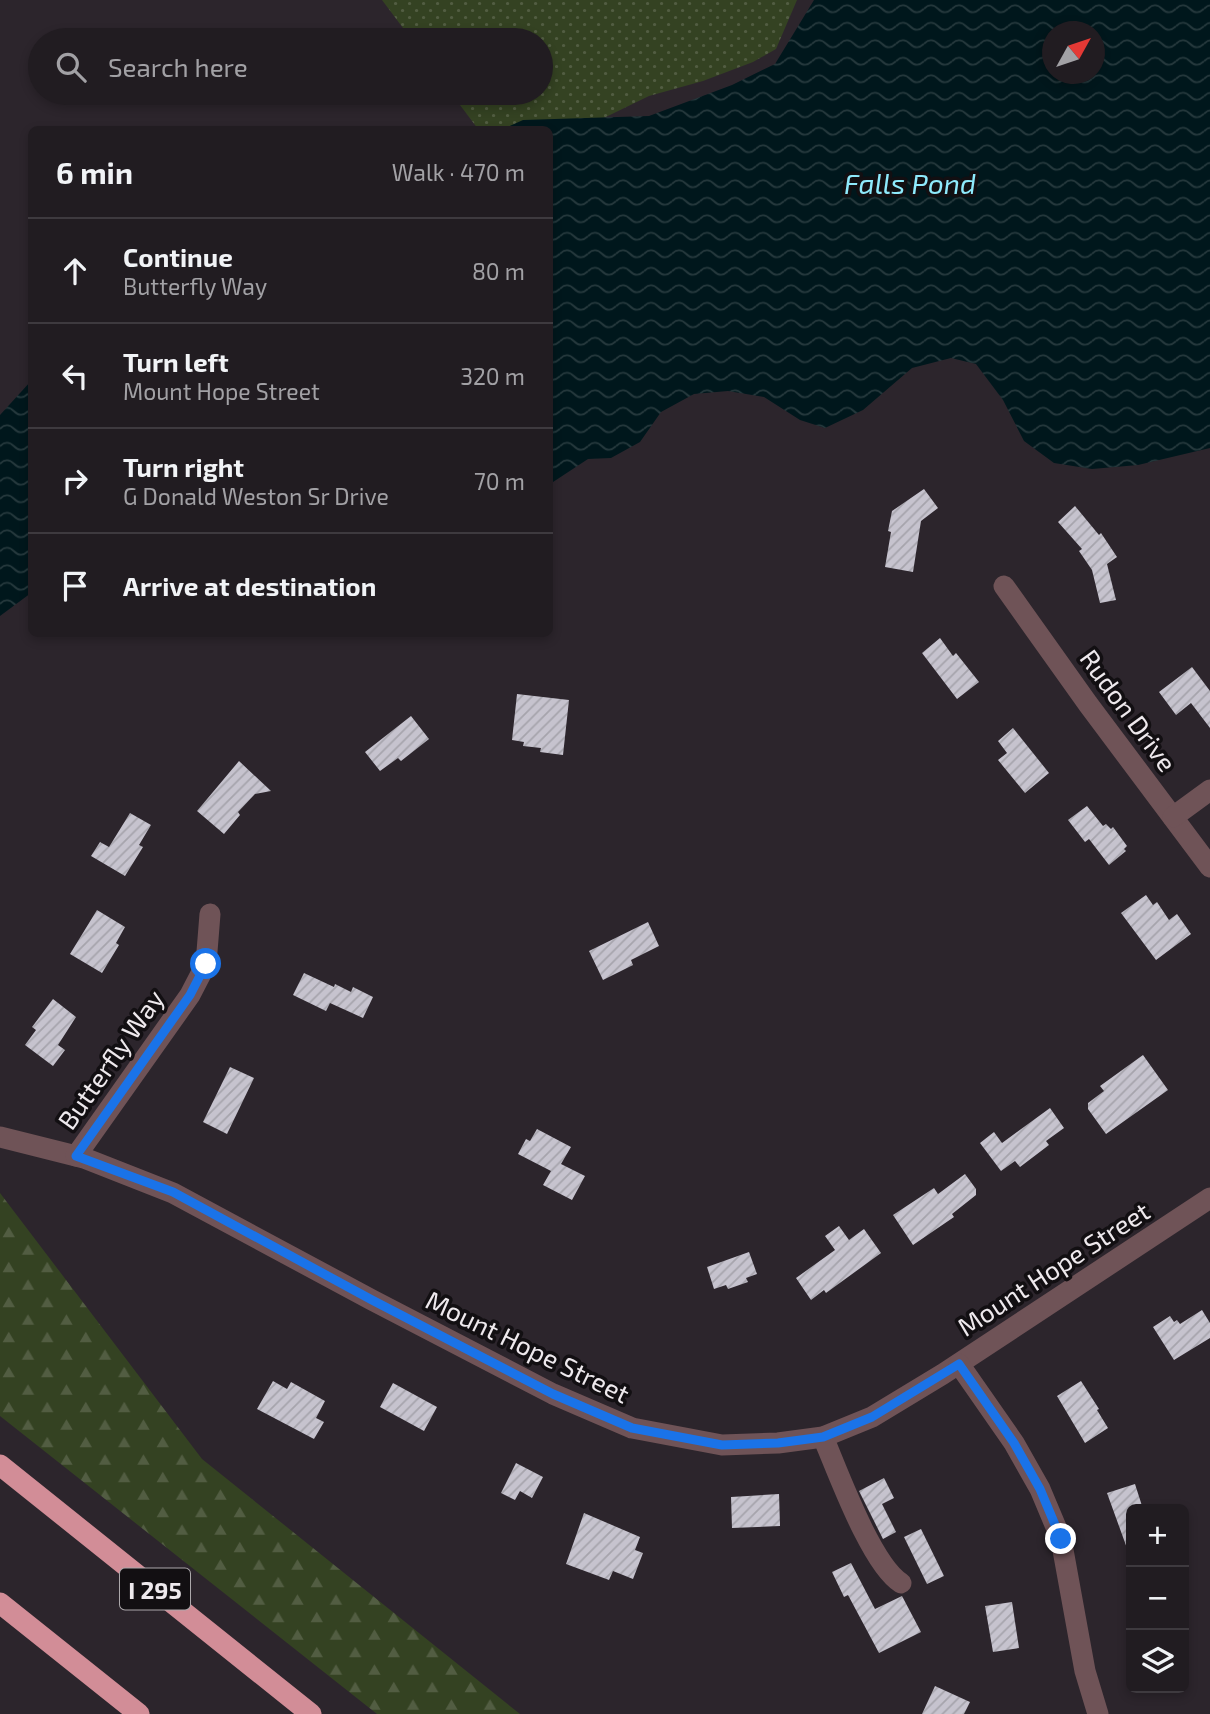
<!DOCTYPE html>
<html lang="en">
<head>
<meta charset="utf-8">
<style>
  body { margin:0; font-family:"Exo 2",sans-serif; background:#29252a; color:#f1f3f6 }
  .controls { position:absolute; right:21px; bottom:21px; display:grid; overflow:hidden; border-radius:10px; box-shadow:0 4px 10px #0003 }
  .controls button { width:63px; height:63px; display:grid; place-items:center; padding:0; border:0; border-bottom:2px solid #3e3a3f; background:#211c21; color:#f1f3f6; font:35px sans-serif }
  .compass { position:absolute; left:1042px; top:21px; width:63px; height:63px; border-radius:50%; background:#211c21; box-shadow:0 4px 10px #0003; rotate:50deg }
  .stop { position:absolute; width:21px; height:21px; margin:-16px; border:5px solid #1a73e8; border-radius:50%; background:#fff }
  .stop.end { background:#1a73e8; border-color:#fff; box-shadow:0 2px 7px #0008 }
  .list { margin:0; padding:0; list-style:none }
  h2 { display:flex; justify-content:space-between; align-items:center; height:91px; margin:0; padding:0 28px; font-size:30px }
  h2 small { font-size:23px; font-weight:400; color:#a2a1a5 }
  .list li { display:grid; grid-template-columns:46px 1fr auto; gap:21px; align-items:center; box-sizing:border-box; height:105px; padding:0 28px; border-top:2px solid #3e3a3f }
  .list b { display:block; font-size:26px; white-space:nowrap }
  .list p { margin:0; font-size:23px; white-space:nowrap; color:#a2a1a5 }
  .list em { font-size:23px; font-style:normal; color:#a2a1a5 }
  .icon { flex:none; width:38px; height:38px; fill:none; stroke:currentColor; stroke-width:2; stroke-linecap:round; stroke-linejoin:round }
  .map { position:relative; flex:none; width:1210px; height:1714px; overflow:hidden }
  .search { position:absolute; background:#211c21; box-shadow:0 4px 10px #0003; left:28px; top:28px; width:525px; height:77px; display:flex; align-items:center; gap:18px; box-sizing:border-box; padding:0 24px; border-radius:38px; color:#a2a1a5; font-size:26px }
  .panel { position:absolute; background:#211c21; box-shadow:0 4px 10px #0003; left:28px; top:126px; width:525px; height:511px; border-radius:10px }
  .map>svg:first-child { display:block }
</style>
</head>
<body>
<div class="map">
<svg width="1210" height="1714" viewBox="0 0 1210 1714">
  <defs>
    <pattern id="grass-dots" width="8" height="8" patternUnits="userSpaceOnUse" patternTransform="scale(1.75)"><rect width="8" height="8" fill="#344222"/><path d="M2 2h.1M6 6h.1" fill="none" stroke="#525d42" stroke-width="1.8" stroke-linecap="round"/></pattern>
    <pattern id="forest-firs" width="22" height="20" patternUnits="userSpaceOnUse" patternTransform="scale(1.75)"><rect width="22" height="20" fill="#344222"/><path d="M5 1l3.5 6h-7zM16 11l3.5 6h-7z" fill="#525d42"/></pattern>
    <pattern id="water-waves" width="16" height="10" patternUnits="userSpaceOnUse" patternTransform="scale(1.75)"><rect width="16" height="10" fill="#00171c"/><path d="M0 5q4-4 8 0t8 0" fill="none" stroke="#26393d"/></pattern>
    <pattern id="building-hatch" width="6" height="6" patternUnits="userSpaceOnUse" patternTransform="scale(1.75)"><rect width="6" height="6" fill="#c6c3ce"/><path d="M-1 1l2-2M0 6l6-6M5 7l2-2" fill="none" stroke="#a6a4ac"/></pattern>
  </defs>
  <rect width="100%" height="100%" fill="#2c252c"/>
  <polygon fill="url(#grass-dots)" points="382,0 797,0 776,49 753,62 703,81 649,96 575,132 478,129 451,93 541,93 541,40 412,40"/>
  <polygon fill="url(#forest-firs)" points="0,1193 202,1459 520,1714 377,1714 0,1416"/>
  <g fill="url(#water-waves)" fill-rule="evenodd">
    <path d="M814 0H1210V448L1138 465 1092 469 1054 463 1024 441 1003 400 976 364 951 358 912 368 863 410 825 428 800 420 764 397 728 391 694 394 661 412 640 442 611 458 588 459 550 484V130L503 129 523 120 649 116 732 85 775 64ZM1052 32H1094V74H1052Z"/>
    <polygon points="31,381 31,593 0,616 0,415"/>
  </g>
  <g fill="url(#building-hatch)">
    <polygon points="924,489 938,508 921,521 913,572 885,567 891,532 888,531 892,511"/>
    <polygon points="1075,506 1099,535 1101,533 1117,557 1107,564 1116,600 1100,603 1092,570 1079,551 1082,549 1058,522"/>
    <polygon points="940,638 953,656 956,653 979,682 957,699 922,653"/>
    <polygon points="1192,667 1210,691 1210,728 1191,703 1176,715 1159,692"/>
    <polygon points="517,694 569,700 563,755 540,752 541,748 523,746 524,742 512,740"/>
    <polygon points="411,716 429,739 401,761 398,758 380,771 365,752"/>
    <polygon points="1013,728 1049,773 1025,793 998,760 1007,753 998,741"/>
    <polygon points="239,761 271,791 255,794 238,812 240,815 224,834 197,811"/>
    <polygon points="1087,806 1103,826 1106,824 1111,829 1113,827 1127,846 1124,849 1126,851 1109,865 1089,839 1085,842 1068,820"/>
    <polygon points="130,813 151,825 139,845 143,847 125,876 91,856 100,842 109,847"/>
    <polygon points="1146,895 1153,905 1157,902 1169,920 1177,914 1191,934 1156,960 1121,913"/>
    <polygon points="97,910 125,927 116,943 119,945 102,973 70,954"/>
    <polygon points="648,922 659,946 631,960 633,965 603,980 589,951"/>
    <polygon points="304,973 334,987 335,984 351,992 353,987 373,997 363,1018 330,1003 326,1011 293,995"/>
    <polygon points="53,999 76,1017 58,1045 65,1050 53,1066 25,1045 36,1030 32,1027"/>
    <polygon points="1143,1055 1168,1090 1106,1134 1088,1109 1088,1103 1104,1091 1100,1086"/>
    <polygon points="230,1067 254,1078 227,1134 203,1122"/>
    <polygon points="1050,1108 1064,1128 1046,1141 1049,1145 1020,1167 1015,1161 1001,1171 980,1143 994,1132 1002,1143"/>
    <polygon points="537,1129 571,1147 561,1164 585,1176 572,1200 543,1185 551,1171 518,1154 526,1139 530,1141"/>
    <polygon points="965,1174 976,1189 976,1195 952,1214 954,1217 913,1245 893,1215 934,1188 938,1194"/>
    <polygon points="839,1226 849,1240 864,1229 881,1253 826,1293 824,1290 811,1300 796,1278 835,1250 825,1236"/>
    <polygon points="749,1252 757,1274 746,1278 748,1282 728,1289 726,1285 714,1289 707,1267"/>
    <polygon points="1202,1310 1210,1323 1210,1338 1174,1360 1153,1327 1170,1316 1174,1322 1177,1320 1180,1324"/>
    <polygon points="273,1381 287,1389 291,1382 325,1401 316,1418 324,1422 314,1439 257,1409"/>
    <polygon points="1081,1381 1099,1409 1097,1410 1108,1428 1085,1443 1057,1396"/>
    <polygon points="393,1383 437,1407 424,1431 380,1407"/>
    <polygon points="516,1463 543,1477 532,1498 520,1491 515,1500 501,1493"/>
    <polygon points="884,1478 894,1498 882,1504 896,1532 883,1539 859,1491"/>
    <polygon points="1135,1484 1143,1509 1131,1509 1131,1551 1128,1551 1107,1493"/>
    <polygon points="779,1494 780,1526 732,1528 731,1497"/>
    <polygon points="584,1513 640,1537 635,1550 643,1553 633,1579 613,1571 609,1580 566,1564"/>
    <polygon points="921,1529 944,1576 927,1584 904,1537"/>
    <polygon points="851,1563 875,1609 902,1596 921,1632 879,1653 848,1595 844,1597 832,1572"/>
    <polygon points="1012,1602 1019,1648 993,1652 985,1606"/>
    <polygon points="935,1686 970,1702 964,1714 922,1714"/>
  </g>
  <g fill="none" stroke-linecap="round" stroke-linejoin="round">
    <g stroke="#6f5357" stroke-width="21">
      <polyline points="1004,586 1088,704 1210,867"/>
      <polyline points="1173,817 1210,790"/>
      <polyline points="0,1137 84,1158 173,1193 372,1300 553,1394 632,1428 722,1445 778,1443 823,1437 872,1417 943,1374 1210,1198"/>
      <polyline points="76,1156 190,995 206,964 210,914"/>
      <polyline points="959,1364 1014,1443 1040,1489 1061,1539 1085,1671 1098,1714"/>
      <path d="M823 1437C838 1472 871 1564 901 1583"/>
    </g>
    <g stroke="#d28d97" stroke-width="21">
      <polyline points="0,1465 311,1714"/>
      <polyline points="0,1603 139,1714"/>
    </g>
  </g>
  <g fill="none" stroke-linecap="round" stroke-linejoin="round">
    <polyline stroke="#1a73e8" stroke-width="9" points="206,964 190,995 76,1156 173,1192 372,1300 553,1394 632,1428 722,1445 778,1443 823,1437 872,1417 959,1364 1014,1443 1040,1489 1061,1539"/>
  </g>
  <g text-anchor="middle" dominant-baseline="central" stroke-width="7" stroke-linejoin="round" paint-order="stroke">
    <rect fill="#120f12" stroke="#aca8ab" stroke-width="2" x="120" y="1568.5" width="70" height="41" rx="5"/>
    <g font-size="24" font-weight="bold" fill="#eee9ed">
      <text x="155" y="1589">I 295</text>
    </g>
    <g font-size="26" fill="#eee9ed" stroke="#120f12">
      <text transform="translate(1129 710) rotate(54)">Rudon Drive</text>
      <text transform="translate(110 1059) rotate(-55)">Butterfly Way</text>
      <text transform="translate(1053 1268) rotate(-33)">Mount Hope Street</text>
      <text transform="translate(528 1346) rotate(26)">Mount Hope Street</text>
    </g>
    <g font-size="28" font-style="italic" fill="#8eeafc" stroke="#120f12">
      <text x="910" y="183">Falls Pond</text>
    </g>
  </g>
</svg>
<div class="controls">
<button>+</button>
<button>−</button>
<button><svg class="icon" aria-label="layers" viewBox="0 0 24 24"><path d="M12 4l9 5-9 5-9-5zM3 14l9 5 9-5"/></svg></button>
</div>
<svg class="compass" viewBox="-18 -18 36 36"><path d="M0-13l5 13h-10z" fill="#e53935"/><path d="M0 13l5-13h-10z" fill="#a2a1a5"/></svg>
<div class="stop" style="left:206px;top:964px"></div>
<div class="stop end" style="left:1061px;top:1539px"></div>
<div class="search"><svg class="icon" aria-label="search" viewBox="0 0 24 24"><circle cx="10" cy="10" r="6"/><path d="M15 15l6 6"/></svg>Search here</div>
<section class="panel">
<h2>6 min<small>Walk · 470 m</small></h2>
<ul class="list">
<li><svg class="icon" aria-label="ahead" viewBox="0 0 24 24"><path d="M12 20V5M6 11l6-6 6 6"/></svg><div><b>Continue</b><p>Butterfly Way</p></div><em>80 m</em></li>
<li><svg class="icon" aria-label="left" viewBox="0 0 24 24"><path d="M17 20v-9H6M10 6l-5 5 5 5"/></svg><div><b>Turn left</b><p>Mount Hope Street</p></div><em>320 m</em></li>
<li><svg class="icon" aria-label="right" viewBox="0 0 24 24"><path d="M7 20v-9h11M14 6l5 5-5 5"/></svg><div><b>Turn right</b><p>G Donald Weston Sr Drive</p></div><em>70 m</em></li>
<li><svg class="icon" aria-label="arrive" viewBox="0 0 24 24"><path d="M6 21V4h12l-3 4 3 4H6"/></svg><div><b>Arrive at destination</b></div></li>
</ul>
</section>
</div>
</body>
</html>
